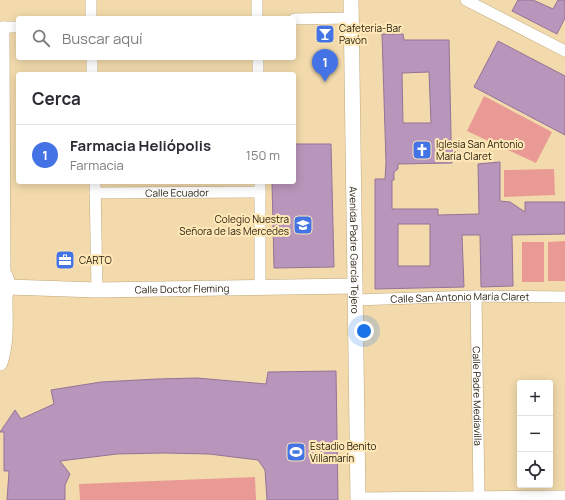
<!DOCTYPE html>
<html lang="es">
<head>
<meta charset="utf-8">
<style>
  body { margin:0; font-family:Manrope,sans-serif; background:#f7f7f7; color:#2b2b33 }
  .controls { position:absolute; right:12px; bottom:12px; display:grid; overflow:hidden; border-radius:4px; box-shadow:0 2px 10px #0003 }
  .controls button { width:36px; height:36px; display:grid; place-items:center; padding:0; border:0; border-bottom:1px solid #e1e1e2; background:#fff; color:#2b2b33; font:20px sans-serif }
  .you { position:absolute; left:364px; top:331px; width:14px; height:14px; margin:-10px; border:3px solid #fff; border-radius:50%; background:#1a73e8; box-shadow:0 0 0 6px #1a73e833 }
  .badge { display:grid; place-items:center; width:26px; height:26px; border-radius:50%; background:#4473e5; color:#fff; font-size:13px; font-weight:700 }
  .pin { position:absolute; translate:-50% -33px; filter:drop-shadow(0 1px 2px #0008) }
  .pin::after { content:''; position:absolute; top:21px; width:14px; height:12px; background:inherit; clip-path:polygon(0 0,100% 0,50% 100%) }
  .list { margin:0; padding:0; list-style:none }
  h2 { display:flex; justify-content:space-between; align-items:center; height:52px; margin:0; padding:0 16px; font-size:17px }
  h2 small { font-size:13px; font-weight:400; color:#7c7c81 }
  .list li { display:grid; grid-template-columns:26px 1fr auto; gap:12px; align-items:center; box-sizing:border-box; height:60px; padding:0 16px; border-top:1px solid #e1e1e2 }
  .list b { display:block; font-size:15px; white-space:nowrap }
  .list p { margin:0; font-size:13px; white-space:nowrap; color:#7c7c81 }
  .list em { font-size:13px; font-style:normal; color:#7c7c81 }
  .icon { flex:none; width:22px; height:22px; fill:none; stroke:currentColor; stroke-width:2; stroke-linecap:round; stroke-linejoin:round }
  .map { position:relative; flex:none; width:565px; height:500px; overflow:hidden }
  .search { position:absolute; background:#fff; box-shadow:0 2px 10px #0003; left:16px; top:16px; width:280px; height:44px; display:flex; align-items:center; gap:10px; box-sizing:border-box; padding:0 14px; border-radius:4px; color:#7c7c81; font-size:15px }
  .panel { position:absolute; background:#fff; box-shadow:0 2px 10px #0003; left:16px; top:72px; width:280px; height:112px; border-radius:4px }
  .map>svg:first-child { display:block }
</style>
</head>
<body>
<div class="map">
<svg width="565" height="500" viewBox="0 0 565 500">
  <rect width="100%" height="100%" fill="#f2daac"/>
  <g fill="#ea9a94">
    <polygon points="484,96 552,132 536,163 467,131"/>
    <polygon points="554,169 555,195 504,197 504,170"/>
    <polygon points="565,241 565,281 548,281 548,242"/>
    <rect x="522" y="242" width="22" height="40"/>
    <polygon points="255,477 256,500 80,500 79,484"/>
  </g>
  <g fill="#b895ba" stroke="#957397" fill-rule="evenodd">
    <polygon points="518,0 533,0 553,9 558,0 565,0 565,18 557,34 512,11"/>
    <path d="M382 34H403L404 40H449L451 135V141L456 144 458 149 456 153 452 157V163L398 164V169L394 172V180H392V209H438V215L479 214 478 164 500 162V201L510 202 525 212V202H565V234L512 235 513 286 481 287 480 235H462L464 287 375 289V179H385L386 163ZM429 72 431 123H403L402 73ZM398 224H430V266H398Z"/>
    <polygon points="498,41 565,76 565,135 474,87"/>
    <polygon points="294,144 331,144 334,267 274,268 272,182 294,182"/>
    <polygon points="336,371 338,500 267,500 265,470 258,460 209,454 164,453 117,454 60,461 70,474 65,485 65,500 7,500 9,471 4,471 4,432 0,432 15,410 21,419 54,404 51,390 101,382 157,379 197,378 266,384 268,372"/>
  </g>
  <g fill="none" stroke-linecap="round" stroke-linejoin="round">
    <defs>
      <g id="street">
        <polyline points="91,0 91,18"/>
        <polyline points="257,0 257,18"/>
        <polyline points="466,0 565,51"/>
        <polyline points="294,19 351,18"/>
        <polyline points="0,27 18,27"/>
        <polyline points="4,27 5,275"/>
        <polyline points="92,58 92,74"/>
        <polyline points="258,58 258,74"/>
        <polyline points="95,182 97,290"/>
        <polyline points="260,182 260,287"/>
        <path id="s1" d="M95 193 260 192"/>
        <path id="s2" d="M476 296 479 497"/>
        <path id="s3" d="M355 300 476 296 565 297"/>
        <polyline points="357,498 565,496"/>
      </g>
      <g id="secondary">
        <path id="s4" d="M351 0 358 500"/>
        <path d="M0 271C4 274 6 276 7 281 9 287 5 292 5 299 5 321 7 341 0 363"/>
        <path id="s5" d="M8 287 97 290 355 286"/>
      </g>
    </defs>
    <use href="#street" stroke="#bfa87b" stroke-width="12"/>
    <use href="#secondary" stroke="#bfa87b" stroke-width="16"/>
    <use href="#street" stroke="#fff" stroke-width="11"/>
    <use href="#secondary" stroke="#fff" stroke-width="15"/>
  </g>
  <defs>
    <symbol id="bar-square" viewBox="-11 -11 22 22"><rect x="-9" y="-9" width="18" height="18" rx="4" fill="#4473e5" stroke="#ffe8b8"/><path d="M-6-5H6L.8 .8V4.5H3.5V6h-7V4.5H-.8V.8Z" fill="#fff"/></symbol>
    <symbol id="church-square" viewBox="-11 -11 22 22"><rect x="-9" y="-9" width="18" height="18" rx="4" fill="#4473e5" stroke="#ffe8b8"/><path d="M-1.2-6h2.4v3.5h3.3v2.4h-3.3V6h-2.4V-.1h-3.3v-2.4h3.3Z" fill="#fff"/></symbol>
    <symbol id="school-square" viewBox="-11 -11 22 22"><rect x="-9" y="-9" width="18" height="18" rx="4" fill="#4473e5" stroke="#ffe8b8"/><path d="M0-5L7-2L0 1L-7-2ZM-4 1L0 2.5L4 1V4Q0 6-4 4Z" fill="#fff"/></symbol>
    <symbol id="office-square" viewBox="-11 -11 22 22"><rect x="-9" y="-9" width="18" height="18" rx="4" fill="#4473e5" stroke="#ffe8b8"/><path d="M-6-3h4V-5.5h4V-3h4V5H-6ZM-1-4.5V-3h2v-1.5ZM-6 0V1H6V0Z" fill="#fff"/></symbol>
    <symbol id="stadium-square" viewBox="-11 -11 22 22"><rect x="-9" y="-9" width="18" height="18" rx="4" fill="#4473e5" stroke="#ffe8b8"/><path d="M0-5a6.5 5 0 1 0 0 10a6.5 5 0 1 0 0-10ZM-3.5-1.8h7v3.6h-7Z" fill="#fff"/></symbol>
  </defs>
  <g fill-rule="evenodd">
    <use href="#bar-square" x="314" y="23" width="22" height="22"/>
    <use href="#church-square" x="411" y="139" width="22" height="22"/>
    <use href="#school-square" x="292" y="214" width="22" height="22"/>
    <use href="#office-square" x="54" y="249" width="22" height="22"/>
    <use href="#stadium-square" x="285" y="441" width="22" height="22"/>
  </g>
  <g text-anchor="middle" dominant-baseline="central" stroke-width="4" stroke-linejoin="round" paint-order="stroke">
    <g font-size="10" fill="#241c0a" stroke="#ffe8b8" text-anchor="start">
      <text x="339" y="28">Cafetería-Bar<tspan x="339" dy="12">Pavón</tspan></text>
      <text x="436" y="144">Iglesia San Antonio<tspan x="436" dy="12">María Claret</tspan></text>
      <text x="289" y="219" text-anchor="end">Colegio Nuestra<tspan x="289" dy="12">Señora de las Mercedes</tspan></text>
      <text x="79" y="260">CARTO</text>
      <text x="310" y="446">Estadio Benito<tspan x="310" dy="12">Villamarín</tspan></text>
    </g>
    <g font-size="10" fill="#241c0a" stroke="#ffe8b8">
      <text stroke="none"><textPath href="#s1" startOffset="82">Calle Ecuador</textPath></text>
      <text stroke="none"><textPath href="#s4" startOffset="250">Avenida Padre García Tejero</textPath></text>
      <text stroke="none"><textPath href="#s5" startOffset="174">Calle Doctor Fleming</textPath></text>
      <text stroke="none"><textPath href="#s3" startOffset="105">Calle San Antonio María Claret</textPath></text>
      <text stroke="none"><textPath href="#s2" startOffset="100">Calle Padre Mediavilla</textPath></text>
    </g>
  </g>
</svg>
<div class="controls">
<button>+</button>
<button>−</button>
<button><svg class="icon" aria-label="locate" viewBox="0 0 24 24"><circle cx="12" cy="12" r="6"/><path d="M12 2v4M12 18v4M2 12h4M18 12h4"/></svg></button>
</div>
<div class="you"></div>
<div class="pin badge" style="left:325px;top:82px">1</div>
<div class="search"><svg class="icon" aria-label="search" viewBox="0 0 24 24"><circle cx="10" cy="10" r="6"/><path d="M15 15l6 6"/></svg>Buscar aquí</div>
<section class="panel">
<h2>Cerca<small></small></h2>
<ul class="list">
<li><span class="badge">1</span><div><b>Farmacia Heliópolis</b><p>Farmacia</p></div><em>150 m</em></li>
</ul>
</section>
</div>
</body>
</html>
